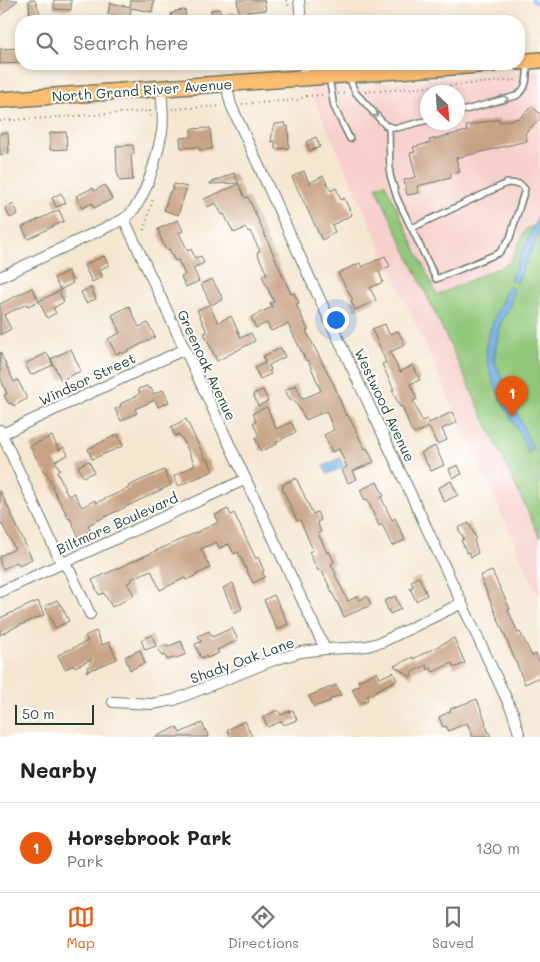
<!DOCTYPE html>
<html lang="en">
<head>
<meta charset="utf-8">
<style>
  body { margin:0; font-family:Mali,sans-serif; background:#f6f6f6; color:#222 }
  .compass { position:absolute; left:420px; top:85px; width:45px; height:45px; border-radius:50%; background:#fff; box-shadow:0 2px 8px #0003; rotate:155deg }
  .scale { position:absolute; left:15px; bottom:12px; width:79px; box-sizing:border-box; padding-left:5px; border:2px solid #1f3d34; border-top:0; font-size:14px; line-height:18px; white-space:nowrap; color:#1f3d34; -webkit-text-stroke:4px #fff; paint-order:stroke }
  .you { position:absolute; left:335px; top:319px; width:18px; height:18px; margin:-12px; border:4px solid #fff; border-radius:50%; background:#1a73e8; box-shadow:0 0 0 8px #1a73e833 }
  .badge { display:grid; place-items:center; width:32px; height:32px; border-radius:50%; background:#ea580c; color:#fff; font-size:16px; font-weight:700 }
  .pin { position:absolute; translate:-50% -41px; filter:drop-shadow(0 1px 2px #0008) }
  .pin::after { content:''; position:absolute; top:26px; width:18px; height:15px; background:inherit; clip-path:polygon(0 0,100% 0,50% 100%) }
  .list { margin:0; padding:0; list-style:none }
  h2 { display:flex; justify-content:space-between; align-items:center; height:65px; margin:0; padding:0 20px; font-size:21px }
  h2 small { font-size:16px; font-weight:400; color:#767676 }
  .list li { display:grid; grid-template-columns:32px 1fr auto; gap:15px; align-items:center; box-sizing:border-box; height:90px; padding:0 20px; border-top:1px solid #e0e0e0 }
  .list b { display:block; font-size:19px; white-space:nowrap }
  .list p { margin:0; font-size:16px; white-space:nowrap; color:#767676 }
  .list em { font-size:16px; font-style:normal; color:#767676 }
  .icon { flex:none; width:28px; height:28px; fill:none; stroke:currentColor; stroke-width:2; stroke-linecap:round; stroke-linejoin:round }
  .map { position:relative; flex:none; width:540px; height:737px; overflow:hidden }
  .search { position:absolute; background:#fff; box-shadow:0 2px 8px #0003; left:15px; right:15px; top:15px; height:55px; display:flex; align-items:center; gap:12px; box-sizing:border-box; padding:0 18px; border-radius:20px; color:#767676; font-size:19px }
  .sheet { height:155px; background:#fff }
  nav { display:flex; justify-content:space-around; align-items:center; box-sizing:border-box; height:70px; border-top:1px solid #e0e0e0; background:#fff; font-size:14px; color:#767676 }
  nav a { display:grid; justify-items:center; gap:2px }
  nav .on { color:#ea580c }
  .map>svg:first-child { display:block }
</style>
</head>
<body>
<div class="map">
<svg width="540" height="737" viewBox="0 0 540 737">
  <rect width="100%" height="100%" fill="#fff"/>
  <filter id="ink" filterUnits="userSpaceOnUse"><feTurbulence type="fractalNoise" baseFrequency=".02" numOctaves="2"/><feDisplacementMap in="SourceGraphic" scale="10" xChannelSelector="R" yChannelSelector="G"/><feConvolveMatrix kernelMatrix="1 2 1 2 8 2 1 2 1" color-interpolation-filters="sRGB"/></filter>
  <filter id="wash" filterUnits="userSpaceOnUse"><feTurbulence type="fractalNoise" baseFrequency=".0096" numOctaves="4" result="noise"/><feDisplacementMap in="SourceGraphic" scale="20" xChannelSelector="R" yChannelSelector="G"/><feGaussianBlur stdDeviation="1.12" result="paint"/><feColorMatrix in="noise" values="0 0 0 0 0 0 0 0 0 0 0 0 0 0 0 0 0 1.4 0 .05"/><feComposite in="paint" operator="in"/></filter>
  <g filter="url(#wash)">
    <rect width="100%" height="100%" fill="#f5e6d0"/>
    <path fill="#f7d0cd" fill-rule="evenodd" d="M540 71V599L309 88ZM428 92H458V122H428Z"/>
    <polygon fill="#92c87a" stroke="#588257" points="385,183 437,295 509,263 526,229 540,223 540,538 376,187"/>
    <g fill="#72ade3" stroke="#48758c">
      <polygon points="540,212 540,231 517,283 510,280"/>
      <path d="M508 286 514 289 510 305 500 325 494 359 533 450 528 453C516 420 477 371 488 336 493 319 502 302 508 286Z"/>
      <polygon points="340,458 344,467 327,474 323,466"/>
    </g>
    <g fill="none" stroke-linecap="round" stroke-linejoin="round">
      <polyline stroke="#72ade3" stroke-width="3" points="532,0 540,5"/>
    </g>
    <g id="blocks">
      <g fill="#c8a284">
        <polygon points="0,0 18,0 0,16"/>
        <polygon points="29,0 35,0 43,21 30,21"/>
        <polygon points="54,0 71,0 71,10 54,9"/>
        <polygon points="131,0 154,0 152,12 131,8 129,19 108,14 110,3 130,7"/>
        <polygon points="237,0 264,0 266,10 239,13"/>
        <polygon points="220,9 220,15 234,12 236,21 208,21 208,16 211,16 211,10"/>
        <polygon points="185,10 186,21 172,21 171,13 175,13 175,11"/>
        <polygon points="21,48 21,63 0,64 0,49"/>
        <polygon points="532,106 540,114 540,119 525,133 527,141 456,158 460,172 450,174 451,178 417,186 419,193 407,195 404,180 416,177 410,153 415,152 413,147 430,143 429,140 467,131 466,126 499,119 500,122 520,118"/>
        <polygon points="285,123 285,126 288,126 289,148 275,149 275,141 271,142 273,127 275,126 275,124"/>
        <polygon points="210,128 212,149 199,150 198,147 181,148 180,138 191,137 191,129"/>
        <polygon points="66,132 67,149 50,150 50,133"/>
        <polygon points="0,133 8,133 9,154 0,155"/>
        <polygon points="316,137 320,147 310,151 306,142"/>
        <polygon points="133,145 134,154 131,154 133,180 120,181 117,172 116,146"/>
        <polygon points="304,171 309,183 323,176 331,191 336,188 341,200 344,198 352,215 332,225 335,232 322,240 292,177"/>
        <polygon points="234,173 239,183 210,184 210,183"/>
        <polygon points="174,184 187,187 178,215 164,210 170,191 172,191"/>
        <polygon points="239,184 245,198 248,197 291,294 294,293 299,303 296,304 308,330 306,331 334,385 346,416 348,415 365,449 367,448 374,462 353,471 357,479 348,483 342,470 347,467 339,449 332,452 324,435 334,430 326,411 306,420 294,400 291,401 285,390 296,385 302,399 321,391 308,360 306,361 288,324 271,331 267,323 256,328 251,317 272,307 270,303 274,302 262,276 267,274 257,253 260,251 250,231 248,232 246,228 234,233 224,214 222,215 216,203 207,207 204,199"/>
        <polygon points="105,185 112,199 94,208 92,203 82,208 76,196 93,188 94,191"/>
        <polygon points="61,193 66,203 56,207 52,198"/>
        <polygon points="14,204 18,214 10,218 5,208"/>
        <polygon points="59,210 64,221 28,239 22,227"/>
        <polygon points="178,220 183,231 179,233 188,251 191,249 195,258 201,256 204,263 193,268 199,281 186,287 181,277 185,275 178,260 175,261 169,249 166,250 159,234 160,233 158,229"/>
        <polygon points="104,256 109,265 99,270 102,277 92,282 84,265"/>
        <polygon points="385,256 390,266 379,271 383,282 370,288 376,300 355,310 351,301 353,300 338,273 360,263 362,267"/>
        <polygon points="68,271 73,283 60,290 54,278"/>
        <polygon points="212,279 223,299 211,305 201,284"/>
        <polygon points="32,288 39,301 28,306 27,304 4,315 11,329 0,335 0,304"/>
        <polygon points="91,288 96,299 86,303 81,292"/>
        <polygon points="59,291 64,302 53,308 56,313 47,318 39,301"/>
        <polygon points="209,305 218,322 231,316 241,338 251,333 255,341 217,361 204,333 207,332 197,310"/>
        <polygon points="129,306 139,327 148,323 155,337 122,354 121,352 116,354 108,339 120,333 112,315"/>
        <polygon points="385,324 389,334 398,331 405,345 390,352 400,372 413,365 420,380 410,384 417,399 413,401 422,421 427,419 429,423 452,412 457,422 442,429 447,440 437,444 429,427 414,434 411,430 402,406 400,407 392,390 394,390 382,364 386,362 372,329"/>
        <polygon points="281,348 285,357 269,365 271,370 269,371 271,374 260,379 255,368 265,363 263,356"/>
        <polygon points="71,349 81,371 61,380 51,359"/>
        <polygon points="0,352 14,382 18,380 27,399 13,406 12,403 9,404 4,395 7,394 0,377"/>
        <polygon points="47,353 53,365 31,375 25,364"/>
        <polygon points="147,386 149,389 151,388 154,394 163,390 169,402 158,407 155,400 135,409 137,413 121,421 115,409 121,406 120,404 138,395 140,393 138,389"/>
        <polygon points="263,390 268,401 258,406 253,394"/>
        <polygon points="267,407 276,429 291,422 296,432 276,442 277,444 261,451 255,438 259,436 253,423 256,421 253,413"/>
        <polygon points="186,419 206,460 208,459 213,471 178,486 174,476 195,465 183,440 179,434 175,436 171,427"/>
        <polygon points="118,434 123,446 92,459 88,449"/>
        <polygon points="52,436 59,450 64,447 68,455 55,461 60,470 57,472 68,496 74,493 82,507 95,500 96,503 129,488 128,486 164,470 171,485 88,525 91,532 79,538 70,518 69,519 52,487 53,486 46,472 44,472 30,446"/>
        <polygon points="435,446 444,465 431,471 421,453"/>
        <polygon points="89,461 94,472 83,477 78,466"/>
        <polygon points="458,465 462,474 453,478 449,469"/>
        <polygon points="296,478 313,514 317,512 321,520 317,522 321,532 318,533 327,553 329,551 334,562 331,564 336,574 335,575 348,601 358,596 360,600 367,596 371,605 344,617 321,569 318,571 309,552 313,550 300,520 297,521 282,488 284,487 282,485"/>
        <polygon points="451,481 458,495 444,502 438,488"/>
        <polygon points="377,482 384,496 381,497 392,520 395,518 405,540 392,546 382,524 379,526 367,499 365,500 360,490"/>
        <polygon points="0,490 32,559 19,565 17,562 3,569 0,563 0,556 15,549 2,524 0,525"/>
        <polygon points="228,509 231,515 234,513 256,559 258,557 264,571 262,572 265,577 253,583 238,552 234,554 229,544 219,548 216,542 201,549 210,568 197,574 197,575 186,580 185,578 160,590 151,570 131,579 132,581 127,583 134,595 122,602 112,607 104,593 99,595 92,580 219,522 215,515"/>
        <polygon points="469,523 476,538 474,540 478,553 471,557 469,552 467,553 461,540 464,539 458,528"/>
        <polygon points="492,571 510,609 508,610 518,633 520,632 532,656 536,654 540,663 540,677 525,684 480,576"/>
        <polygon points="419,577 427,595 416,601 410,588 413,587 411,581"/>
        <polygon points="233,583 242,609 234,613 223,588"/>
        <polygon points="274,595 288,624 277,630 264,600"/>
        <polygon points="395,596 401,609 390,614 384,601"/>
        <polygon points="57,600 60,605 61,605 69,621 55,628 45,606"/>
        <polygon points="38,601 44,615 11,629 0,635 0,618"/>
        <polygon points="232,628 238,640 217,650 219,653 207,658 206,656 201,658 195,644 201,642 198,636 209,631 212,637"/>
        <polygon points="96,631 102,645 109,642 117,659 86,672 92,659 75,667 74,665 65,669 58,655 88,641 85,636"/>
        <polygon points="152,635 156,646 145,650 141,640"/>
        <polygon points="454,638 465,663 454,668 452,663 433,672 431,668 428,670 426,665 412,672 411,677 394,666 413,657 413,659"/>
        <polygon points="181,641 186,654 174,659 174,658 167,660 165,655 162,656 158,648 166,645 167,647"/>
        <polygon points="140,650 145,663 130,670 125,657"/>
        <polygon points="377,672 380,678 393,672 397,680 375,691 376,692 367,696 368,700 360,704 352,689 360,685 358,681"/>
        <polygon points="336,685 341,695 330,699 331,701 314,707 309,696"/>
        <polygon points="477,699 486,723 485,724 491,737 473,737 467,723 448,731 446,726 443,727 439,717 451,711 450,709"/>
        <polygon points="278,710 281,715 293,710 297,720 284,725 282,721 268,727 263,717"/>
        <polygon points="245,721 252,737 231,737 227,730"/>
        <polygon points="202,723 209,737 155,737 177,727 180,733"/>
      </g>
    </g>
  </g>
  <g filter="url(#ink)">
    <use href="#blocks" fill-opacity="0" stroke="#6a786b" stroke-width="1"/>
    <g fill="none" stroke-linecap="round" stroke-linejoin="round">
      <defs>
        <g id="service">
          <polyline points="329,77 334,107 350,139"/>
          <polyline points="349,77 355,92 386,126 397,128 428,120"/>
          <path d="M458 112 516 96C529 88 527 76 527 62"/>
          <polyline points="389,126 390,175 397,198 436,279 499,253 510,238 525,189 520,184 507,183 412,228"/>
        </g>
        <g id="minor">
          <polyline points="299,0 301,21"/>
          <polyline points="304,64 305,78"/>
          <polyline points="226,84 231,105 308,274 513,713 520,737"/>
          <path d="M161 89C162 103 164 118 162 132 157 156 145 205 124 219L325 649"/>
          <polyline points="0,277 124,219"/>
          <polyline points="0,430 58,556 71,573 90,614"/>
          <polyline points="0,435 185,349"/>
          <polyline points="0,592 246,479"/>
          <polyline points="113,702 152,704 174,700 274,660 301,652 325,649 349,648 367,646 382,642 462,603"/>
        </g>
        <g id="primary">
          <polyline points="519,62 540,60"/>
          <polyline points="0,100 493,64"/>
        </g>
      </defs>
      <use href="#service" stroke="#6a786b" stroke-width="8"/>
      <use href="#minor" stroke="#6a786b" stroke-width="12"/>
      <use href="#primary" stroke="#6a786b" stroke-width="18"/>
      <g stroke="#6a786b" stroke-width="2" stroke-dasharray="1 4" stroke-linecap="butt">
        <polyline points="286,0 289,7"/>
        <polyline points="365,92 518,80"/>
        <polyline points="338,94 348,93"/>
        <polyline points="242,104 298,100 307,96 323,95"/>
        <polyline points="172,109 222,106"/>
        <polyline points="149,111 152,120"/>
        <polyline points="0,121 152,111"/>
        <polyline points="144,230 153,198"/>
      </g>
      <use href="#service" stroke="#fff" stroke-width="5"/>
      <use href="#minor" stroke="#fff" stroke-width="10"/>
      <use href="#primary" stroke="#fcbd6f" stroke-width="15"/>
    </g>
    <defs><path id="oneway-chevron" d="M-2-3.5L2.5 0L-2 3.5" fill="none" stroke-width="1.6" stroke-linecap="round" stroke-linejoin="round" transform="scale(1.25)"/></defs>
    <g stroke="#8f9e9a">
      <use href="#oneway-chevron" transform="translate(505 99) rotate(-15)"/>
      <use href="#oneway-chevron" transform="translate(375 114) rotate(47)"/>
    </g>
  </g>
  <g text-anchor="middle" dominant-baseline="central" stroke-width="4" stroke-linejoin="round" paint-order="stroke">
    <g font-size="14" fill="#1f3d34" stroke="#fff">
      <text transform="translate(142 90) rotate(-4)">North Grand River Avenue</text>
      <text transform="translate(207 365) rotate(65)">Greenoak Avenue</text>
      <text transform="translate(87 379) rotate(-25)">Windsor Street</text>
      <text transform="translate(385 405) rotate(65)">Westwood Avenue</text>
      <text transform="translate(117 523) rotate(-24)">Biltmore Boulevard</text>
      <text transform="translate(242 660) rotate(-20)">Shady Oak Lane</text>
    </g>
  </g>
</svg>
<svg class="compass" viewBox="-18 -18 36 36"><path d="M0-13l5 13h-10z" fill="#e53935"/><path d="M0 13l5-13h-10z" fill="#767676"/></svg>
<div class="scale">50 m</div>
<div class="you"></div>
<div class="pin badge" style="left:512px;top:417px">1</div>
<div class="search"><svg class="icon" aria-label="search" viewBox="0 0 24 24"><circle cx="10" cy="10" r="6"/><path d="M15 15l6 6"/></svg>Search here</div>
</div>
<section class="sheet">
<h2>Nearby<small></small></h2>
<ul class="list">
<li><span class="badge">1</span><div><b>Horsebrook Park</b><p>Park</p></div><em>130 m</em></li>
</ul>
</section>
<nav>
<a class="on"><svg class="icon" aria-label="map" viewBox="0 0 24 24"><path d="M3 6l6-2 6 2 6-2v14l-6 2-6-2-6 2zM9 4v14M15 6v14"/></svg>Map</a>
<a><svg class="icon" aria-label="directions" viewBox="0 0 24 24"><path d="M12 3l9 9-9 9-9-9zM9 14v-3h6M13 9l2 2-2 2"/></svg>Directions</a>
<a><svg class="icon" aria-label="saved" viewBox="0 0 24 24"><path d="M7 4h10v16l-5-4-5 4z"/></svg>Saved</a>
</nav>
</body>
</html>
